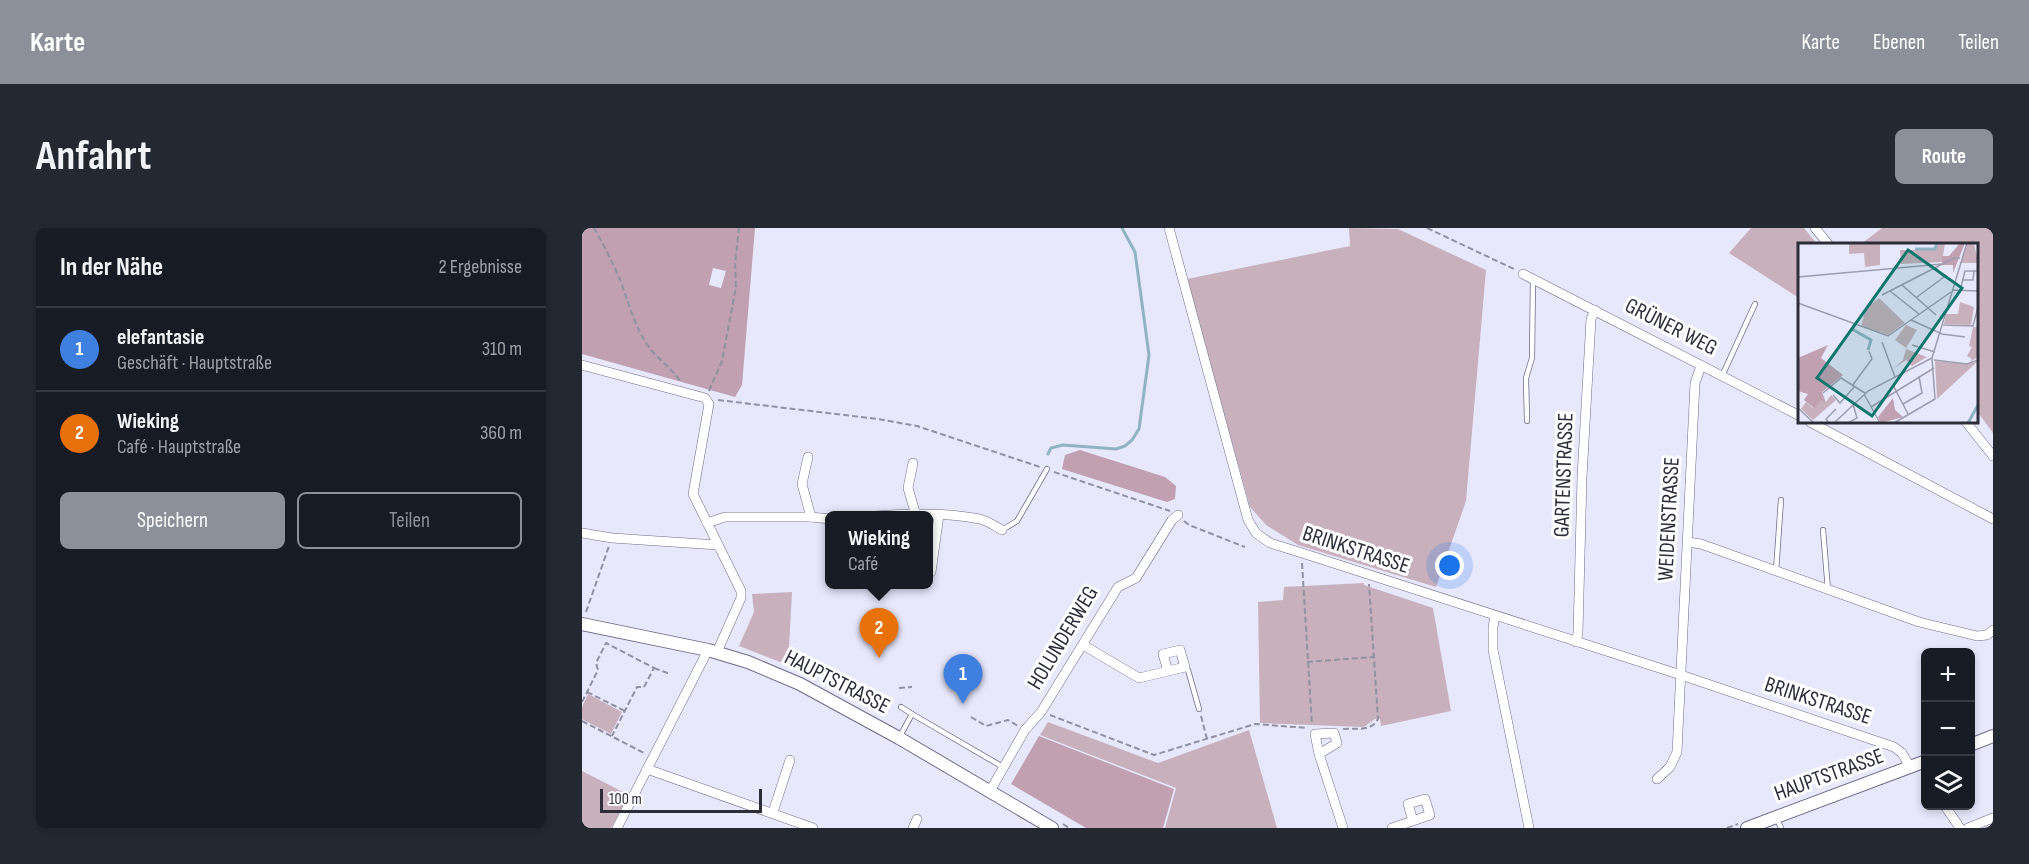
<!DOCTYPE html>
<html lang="de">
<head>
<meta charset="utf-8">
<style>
  body { margin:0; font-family:"Sofia Sans Condensed",sans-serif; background:#242831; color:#f1f3f6 }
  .controls { position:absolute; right:18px; bottom:18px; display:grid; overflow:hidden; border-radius:9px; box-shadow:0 3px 9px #0003 }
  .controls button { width:54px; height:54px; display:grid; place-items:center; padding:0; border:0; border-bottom:2px solid #363941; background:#171b24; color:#f1f3f6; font:30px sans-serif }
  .scale { position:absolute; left:18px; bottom:15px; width:162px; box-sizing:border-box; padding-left:6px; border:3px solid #2d2d39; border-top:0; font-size:16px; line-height:21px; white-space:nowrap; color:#2d2d39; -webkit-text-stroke:4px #fff; paint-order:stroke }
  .you { position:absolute; left:868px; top:338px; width:21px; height:21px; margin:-15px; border:4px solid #fff; border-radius:50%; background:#1a73e8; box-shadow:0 0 0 9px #1a73e833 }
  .badge { display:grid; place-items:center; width:39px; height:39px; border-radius:50%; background:#8c9099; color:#fff; font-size:20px; font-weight:700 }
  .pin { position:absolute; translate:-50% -50px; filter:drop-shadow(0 2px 3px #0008) }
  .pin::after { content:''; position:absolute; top:32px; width:21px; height:18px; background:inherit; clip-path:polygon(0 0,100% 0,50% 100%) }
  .popup { position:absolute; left:243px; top:283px; width:108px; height:78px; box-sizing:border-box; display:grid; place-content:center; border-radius:9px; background:#171b24; filter:drop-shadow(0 2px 4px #0005); font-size:20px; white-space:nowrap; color:#9ea1a6 }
  .popup b { font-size:22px; color:#f1f3f6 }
  .popup::after { content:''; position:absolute; left:50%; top:100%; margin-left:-12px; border:12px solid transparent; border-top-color:#171b24 }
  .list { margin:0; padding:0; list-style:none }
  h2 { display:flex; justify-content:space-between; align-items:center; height:78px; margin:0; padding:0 24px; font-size:26px }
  h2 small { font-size:20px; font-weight:400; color:#9ea1a6 }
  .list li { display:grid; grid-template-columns:39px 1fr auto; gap:18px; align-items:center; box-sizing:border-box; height:84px; padding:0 24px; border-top:2px solid #363941 }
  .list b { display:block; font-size:22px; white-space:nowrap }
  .list p { margin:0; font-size:20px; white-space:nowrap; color:#9ea1a6 }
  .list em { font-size:20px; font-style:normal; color:#9ea1a6 }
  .actions { display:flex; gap:12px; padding:18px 24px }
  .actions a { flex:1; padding:14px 0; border:2px solid #8c9099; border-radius:9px; text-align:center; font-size:21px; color:#8c9099 }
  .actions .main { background:#8c9099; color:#fff }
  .icon { flex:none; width:33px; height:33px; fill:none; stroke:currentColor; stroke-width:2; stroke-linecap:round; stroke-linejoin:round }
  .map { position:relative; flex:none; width:1411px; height:600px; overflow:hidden; border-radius:9px }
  header { display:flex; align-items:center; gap:36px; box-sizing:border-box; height:84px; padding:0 30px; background:#8c9099; color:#fff }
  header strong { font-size:28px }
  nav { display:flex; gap:33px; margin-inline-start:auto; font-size:21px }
  .intro { display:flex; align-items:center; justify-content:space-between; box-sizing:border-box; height:144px; padding:0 36px }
  h1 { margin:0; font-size:42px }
  .button { padding:15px 27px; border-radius:9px; background:#8c9099; color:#fff; font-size:21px; font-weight:700 }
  main { display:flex; gap:36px; padding:0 36px }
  aside { flex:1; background:#171b24; border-radius:9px; box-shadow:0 3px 9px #0003 }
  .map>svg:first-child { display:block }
</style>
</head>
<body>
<header>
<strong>Karte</strong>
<nav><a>Karte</a><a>Ebenen</a><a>Teilen</a></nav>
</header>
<div class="intro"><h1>Anfahrt</h1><a class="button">Route</a></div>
<main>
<aside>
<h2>In der Nähe<small>2 Ergebnisse</small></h2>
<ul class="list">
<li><span class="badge" style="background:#3f7fe0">1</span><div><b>elefantasie</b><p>Geschäft · Hauptstraße</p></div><em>310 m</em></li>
<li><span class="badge" style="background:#e8710a">2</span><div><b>Wieking</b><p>Café · Hauptstraße</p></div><em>360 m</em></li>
</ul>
<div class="actions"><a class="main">Speichern</a><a>Teilen</a></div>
</aside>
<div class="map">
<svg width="1411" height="600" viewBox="0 0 1411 600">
  <rect width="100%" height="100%" fill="#e8e8fd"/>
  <g fill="#c8b1bd">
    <polygon points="767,0 816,1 904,42 884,273 854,359 716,317 684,297 668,279 605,51 768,18"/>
    <polygon points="1169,0 1222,0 1235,16 1218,16 1217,70 1147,25"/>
    <polygon points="1300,0 1408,0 1411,5 1411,205 1395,183 1394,16 1279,16"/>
    <polygon points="782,355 782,357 851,380 869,483 799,498 798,491 793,491 782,499 678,495 676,374 701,372 702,359"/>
    <polygon points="210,364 206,437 157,418 172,384 170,366"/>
    <polygon points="6,466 40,484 29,506 0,491 0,479"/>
    <polygon points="466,494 576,535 667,502 695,600 583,600 594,560 458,507"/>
    <polygon points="0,543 47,567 29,600 0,600"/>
  </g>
  <g fill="#c0a0b1" fill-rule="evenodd">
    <path d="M0 0H173L160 157 153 169 0 126ZM131 40 144 43 139 60 127 57Z"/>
    <polygon points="498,222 583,249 594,258 593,271 585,274 480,241 483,227"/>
    <polygon points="457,508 592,561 581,600 504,600 429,556"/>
  </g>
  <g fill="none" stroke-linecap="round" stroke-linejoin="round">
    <polyline stroke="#90b3c3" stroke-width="3" points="466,226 469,220 481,217 534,221 543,218 550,212 557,201 567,127 553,24 540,0"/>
    <defs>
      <g id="service">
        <polyline points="1140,148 1173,76"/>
        <polyline points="945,193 944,150 950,130 951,50"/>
        <polyline points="420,302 435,293 465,241"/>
        <polyline points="1241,302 1246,362"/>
        <polyline points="1194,343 1199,272"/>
        <polyline points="603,439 606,442 617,481"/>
        <polyline points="319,479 330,486"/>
        <polyline points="317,510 330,486 421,539"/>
        <polyline points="1195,591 1199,600"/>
      </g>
      <g id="minor">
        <polyline points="587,0 666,292 674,305 688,315 720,325 1099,447 1312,519 1320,525 1328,539"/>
        <polyline points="1233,0 1246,16"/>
        <polyline points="941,46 1218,188"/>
        <polyline points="0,137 123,170 127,176 111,266 159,363 159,370 135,424"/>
        <polyline points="1228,194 1411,291"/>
        <polyline points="1384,194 1411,228"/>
        <polyline points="226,229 220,256 229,289"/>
        <polyline points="331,235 326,260 333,284"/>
        <path d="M293 288C328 285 363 284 398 291 406 293 413 298 420 302"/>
        <polyline points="125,295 143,289 229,289 248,291"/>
        <polyline points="0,305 30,310 136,317"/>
        <polyline points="1106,314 1119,316 1337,394 1395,408 1405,407 1411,402"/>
        <polyline points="349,344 357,287"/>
        <polyline points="913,388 911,399 911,422 947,600"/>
        <polyline points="994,414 996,405 1000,249 1009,91 1013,82"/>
        <polyline points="501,417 557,450 603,439 598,422 581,426 586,443"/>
        <polyline points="737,526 755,515 752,505 733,506 737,526 761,600"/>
        <polyline points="65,541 231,600"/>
        <polyline points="1075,551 1088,539 1095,524 1113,155 1119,138"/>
        <polyline points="408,563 443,502 459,484 536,359 554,350 590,292 596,287"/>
        <polyline points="1363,578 1378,600"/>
        <polyline points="191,584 208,532"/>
        <polyline points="35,600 126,422"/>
        <polyline points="331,600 335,591"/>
        <polyline points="810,600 848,587 843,571 826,576 831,593"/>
        <polyline points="1386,600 1411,590"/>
      </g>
      <g id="tertiary">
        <polyline points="0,396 126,422 166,434 218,456 317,510 470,600"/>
        <polyline points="1388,517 1411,508"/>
        <polyline points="1165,600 1344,533"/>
      </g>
    </defs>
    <use href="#service" stroke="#6c6b89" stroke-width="6"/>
    <use href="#minor" stroke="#6c6b89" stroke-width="10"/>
    <use href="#tertiary" stroke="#6c6b89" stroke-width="14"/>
    <g stroke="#9191a2" stroke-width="2" stroke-dasharray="6 3" stroke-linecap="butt">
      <path d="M12 0C22 17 31 36 39 54 47 76 53 100 67 119 75 131 88 138 98 153"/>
      <polyline points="845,0 934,42"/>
      <polyline points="127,163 140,133 154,59 153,35 157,0"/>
      <polyline points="136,172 296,191 335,198 458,239"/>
      <polyline points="472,244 588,283"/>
      <polyline points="602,293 607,297 663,319"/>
      <polyline points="720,335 730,497"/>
      <polyline points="4,384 27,318"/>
      <polyline points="725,434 791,429"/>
      <polyline points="72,440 88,446"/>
      <polyline points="317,460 330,459"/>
      <polyline points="5,464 43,483"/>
      <polyline points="0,474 16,442 14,435 24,415 72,440 62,459 55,459 30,508"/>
      <polyline points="468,487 572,527 673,496 726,500"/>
      <polyline points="619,488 625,511"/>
      <polyline points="389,489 404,498 426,492 436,498"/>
      <polyline points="0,493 64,526"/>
      <path d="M761 501C774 500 789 504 796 491L787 356"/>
      <polyline points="481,596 487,600"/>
      <polyline points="1145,600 1156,596"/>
    </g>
    <use href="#service" stroke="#fff" stroke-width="4.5"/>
    <use href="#minor" stroke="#fff" stroke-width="9"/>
    <use href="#tertiary" stroke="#fff" stroke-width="12"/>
  </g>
  <g text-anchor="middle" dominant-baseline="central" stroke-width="6" stroke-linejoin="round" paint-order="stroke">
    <g font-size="22" fill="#2d2d39" stroke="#fff">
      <text transform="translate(1089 99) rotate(27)">GRÜNER WEG</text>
      <text transform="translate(982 247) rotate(-88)">GARTENSTRASSE</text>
      <text transform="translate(1087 291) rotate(-87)">WEIDENSTRASSE</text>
      <text transform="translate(774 322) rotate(18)">BRINKSTRASSE</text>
      <text transform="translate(481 410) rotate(-59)">HOLUNDERWEG</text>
      <text transform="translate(255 454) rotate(27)">HAUPTSTRASSE</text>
      <text transform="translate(1236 473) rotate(18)">BRINKSTRASSE</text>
      <text transform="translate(1247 547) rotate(-20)">HAUPTSTRASSE</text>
    </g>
  </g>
  <g transform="translate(1216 15)">
    <rect width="180" height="180" fill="#e8e8fd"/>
    <path d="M51 0H82V22L67 24 66 10 51 11ZM140 0H147L144 19 103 21 102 7H138ZM170 0H176L180 20H162ZM81 55 107 80 90 92 63 83 68 65ZM162 59 176 64 173 82 146 81 148 71H160ZM108 82 119 87 108 105 97 97ZM175 84H180V114L172 119 174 116 169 113 174 104 171 103ZM108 106 129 114 114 123 108 117 95 126 105 117ZM137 118 169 121 179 119 139 156ZM33 152 38 157 15 177 3 166 8 159 15 165 23 158 28 159Z" fill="#c8b1bd"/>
    <path d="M162 0H167L155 30V22H144V13H151ZM30 102 23 115 45 132 24 149 28 160 23 158 16 165 6 157 10 151 0 148V115ZM95 155 97 167 105 174 83 180 80 174Z" fill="#c0a0b1"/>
    <path fill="none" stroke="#90b3c3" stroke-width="3" d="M117 6H137L139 0M54 86 73 97 70 107M170 180 180 162"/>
    <path fill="none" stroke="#9d9daf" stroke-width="1.5" d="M0 34 144 21M165 37H175L176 28M104 42 138 72M154 47 180 48M92 48 121 71M162 48 167 28H180M84 52 156 15H162M119 54 146 34 137 24M0 60 90 93 153 49M113 77 144 91 167 94M145 82 175 83 180 64M84 99 97 134M114 102 137 109M136 117 169 121 180 117M95 142 110 171M54 143 74 116 71 108M25 150 43 135 67 150M66 151 82 180M35 152 42 160 57 143M105 161 124 150 121 133M73 164 136 125M0 165 16 180M31 180 28 176 38 166M36 180 70 148 134 115 169 0M50 180 59 175 55 161M96 180 137 156 134 115"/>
    <path fill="#0f766e" fill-opacity="0.15" stroke="#0f766e" stroke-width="3" d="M110 7 164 45 74 173 19 135Z"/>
    <rect width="180" height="180" fill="none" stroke="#2d2d39" stroke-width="3"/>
  </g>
</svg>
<div class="controls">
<button>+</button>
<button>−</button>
<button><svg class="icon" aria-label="layers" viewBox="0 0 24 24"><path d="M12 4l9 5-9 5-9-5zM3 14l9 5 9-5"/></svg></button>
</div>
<div class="scale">100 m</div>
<div class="you"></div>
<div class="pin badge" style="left:381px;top:476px;background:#3f7fe0">1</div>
<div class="pin badge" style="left:297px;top:430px;background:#e8710a">2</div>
<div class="popup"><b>Wieking</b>Café</div>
</div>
</main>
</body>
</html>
